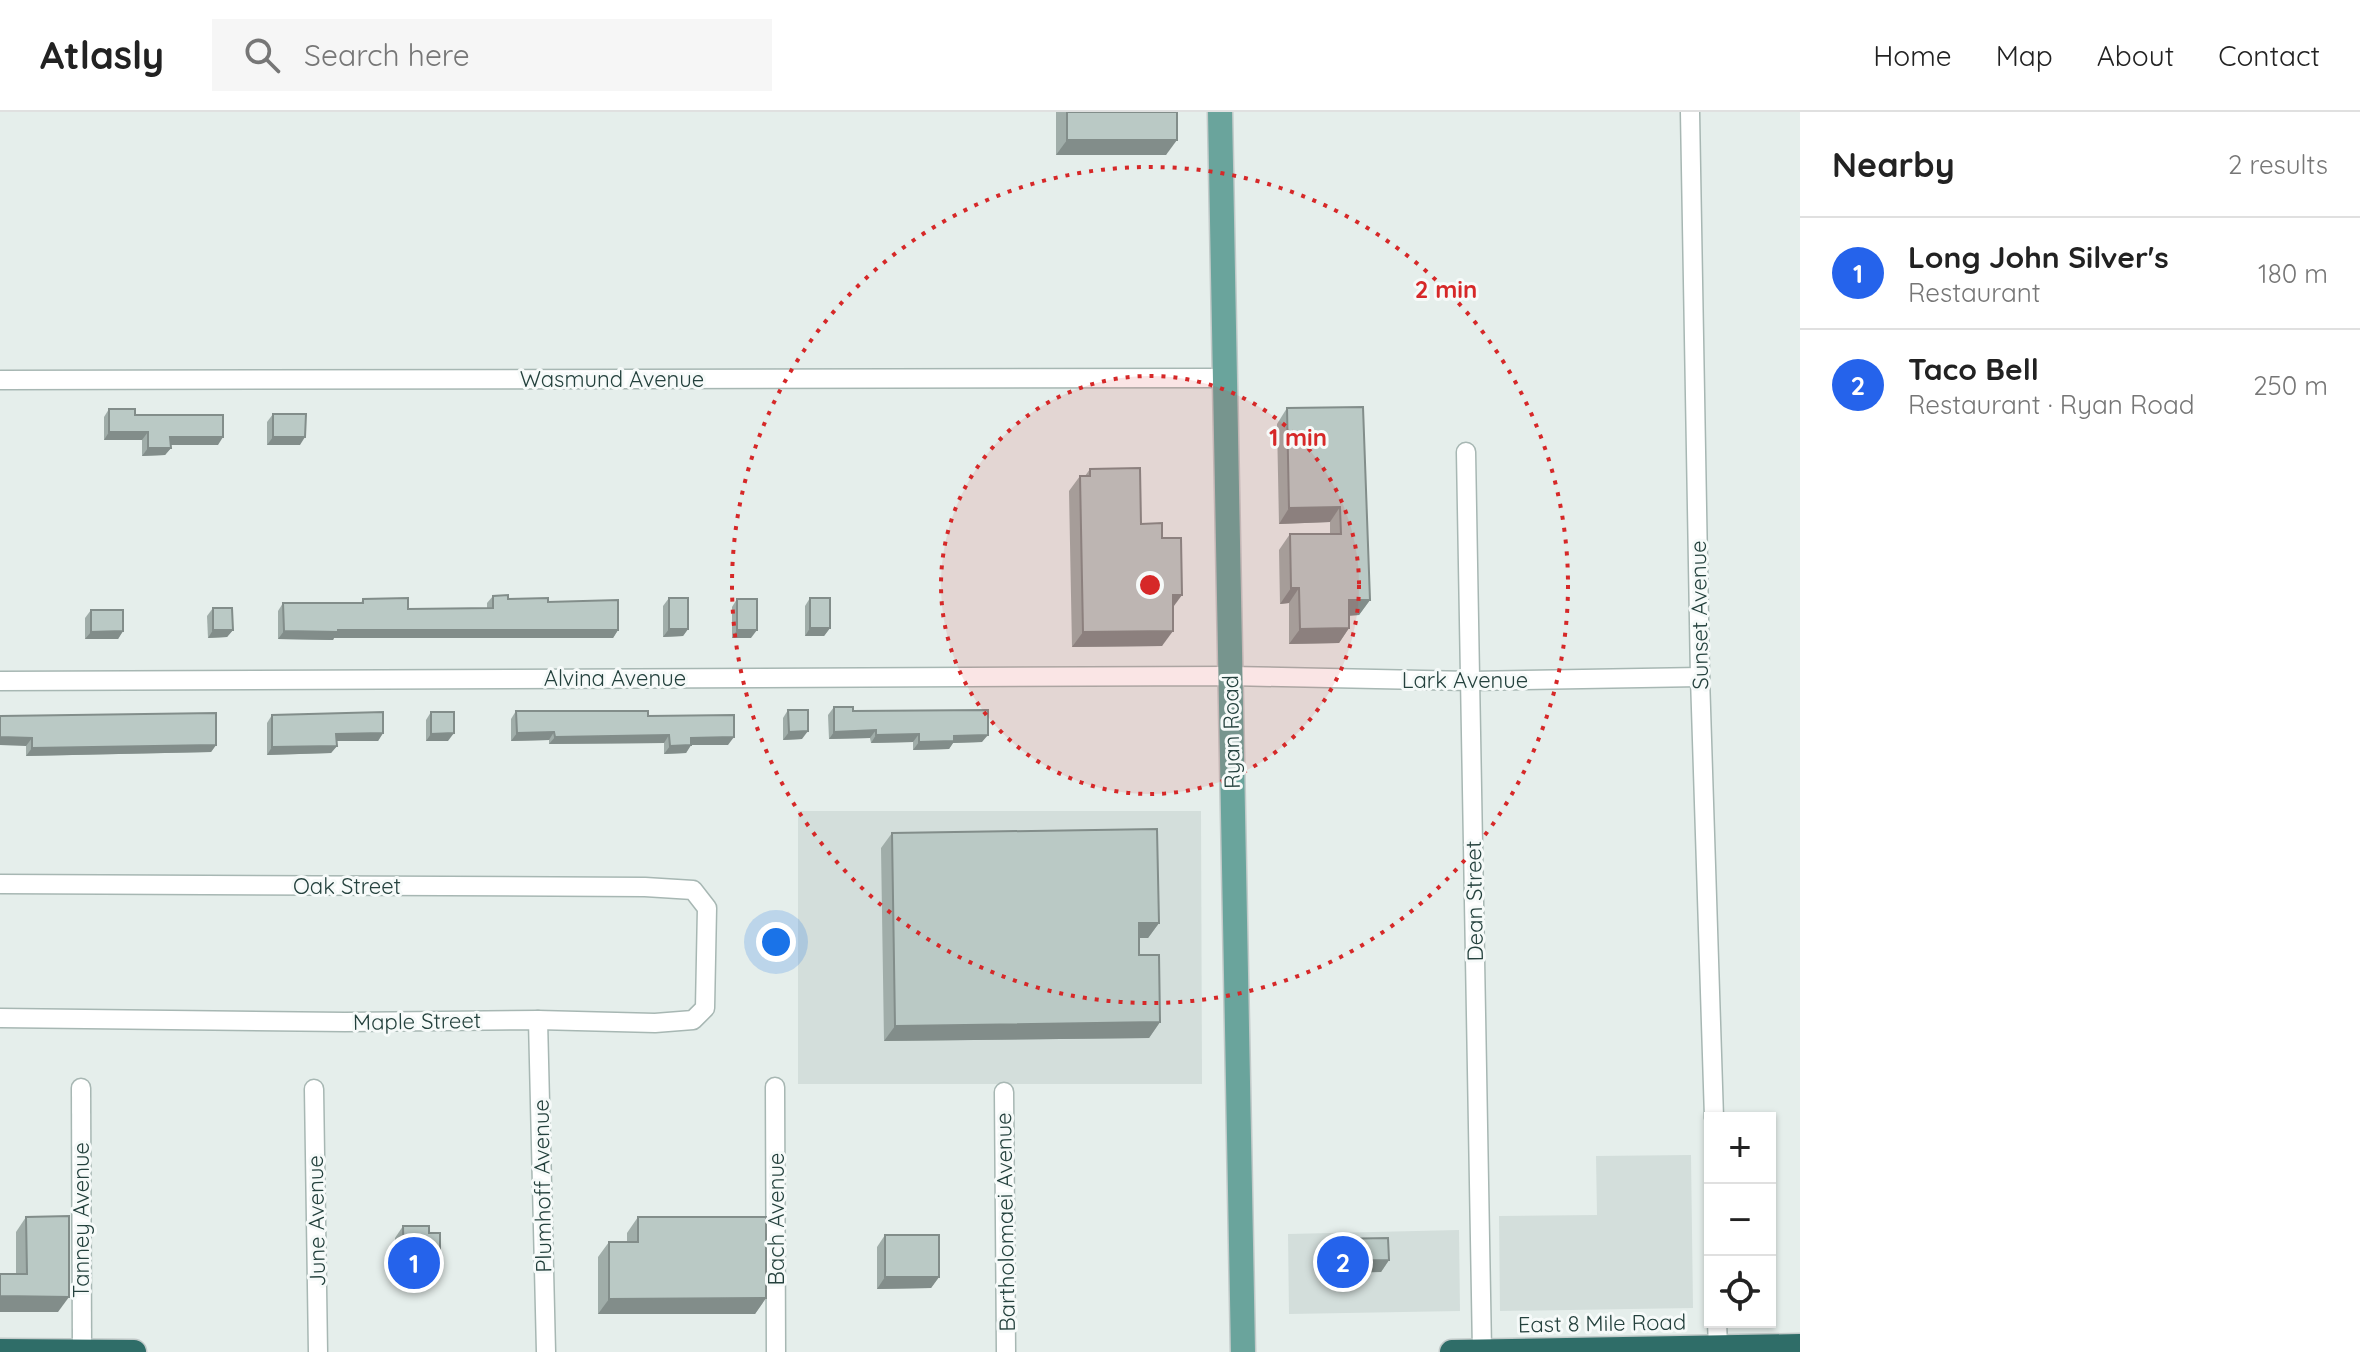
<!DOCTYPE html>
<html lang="en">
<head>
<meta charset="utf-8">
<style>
  body { margin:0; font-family:Quicksand,sans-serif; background:#f6f6f6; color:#222 }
  .controls { position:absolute; right:24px; bottom:24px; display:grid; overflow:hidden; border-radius:0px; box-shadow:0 2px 6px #0004 }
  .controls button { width:72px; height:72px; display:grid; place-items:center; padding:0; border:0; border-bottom:2px solid #e0e0e0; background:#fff; color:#222; font:40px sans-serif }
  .you { position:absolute; left:776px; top:830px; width:28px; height:28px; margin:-20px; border:6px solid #fff; border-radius:50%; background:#1a73e8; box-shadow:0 0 0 12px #1a73e833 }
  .badge { display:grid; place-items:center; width:52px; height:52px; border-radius:50%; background:#2563eb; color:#fff; font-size:26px; font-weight:700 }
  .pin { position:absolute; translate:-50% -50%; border:4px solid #fff; box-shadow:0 2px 8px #0006 }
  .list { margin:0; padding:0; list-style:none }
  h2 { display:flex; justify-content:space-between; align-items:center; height:104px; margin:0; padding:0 32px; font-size:34px }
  h2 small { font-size:26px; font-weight:400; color:#767676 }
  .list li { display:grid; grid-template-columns:52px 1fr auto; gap:24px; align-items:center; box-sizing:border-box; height:112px; padding:0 32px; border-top:2px solid #e0e0e0 }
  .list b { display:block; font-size:30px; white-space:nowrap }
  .list p { margin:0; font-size:26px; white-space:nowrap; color:#767676 }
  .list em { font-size:26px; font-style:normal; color:#767676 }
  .icon { flex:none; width:44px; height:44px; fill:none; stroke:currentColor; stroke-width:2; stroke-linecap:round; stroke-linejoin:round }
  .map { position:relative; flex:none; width:1800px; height:1240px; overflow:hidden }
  header { display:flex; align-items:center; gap:48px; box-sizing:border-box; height:112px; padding:0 40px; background:#fff; border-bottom:2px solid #e0e0e0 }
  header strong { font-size:38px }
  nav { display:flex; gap:44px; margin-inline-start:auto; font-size:28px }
  .search { width:560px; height:72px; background:#f6f6f6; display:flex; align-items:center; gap:20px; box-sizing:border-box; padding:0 28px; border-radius:0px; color:#767676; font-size:30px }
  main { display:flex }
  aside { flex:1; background:#fff }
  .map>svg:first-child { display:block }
</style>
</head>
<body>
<header>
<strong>Atlasly</strong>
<div class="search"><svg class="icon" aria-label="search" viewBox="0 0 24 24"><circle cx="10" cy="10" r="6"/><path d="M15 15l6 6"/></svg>Search here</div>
<nav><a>Home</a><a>Map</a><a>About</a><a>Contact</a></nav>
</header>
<main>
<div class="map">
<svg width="1800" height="1240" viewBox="0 0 1800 1240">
  <rect width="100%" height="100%" fill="#e5eeeb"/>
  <g fill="#d3dedb">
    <polygon points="798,699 1201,699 1202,972 798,972"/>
    <polygon points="1691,1043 1693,1196 1500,1199 1499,1104 1597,1103 1596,1044"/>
    <polygon points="1459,1118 1460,1199 1289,1202 1288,1122"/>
  </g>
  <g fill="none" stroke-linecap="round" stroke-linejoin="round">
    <defs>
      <g id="minor">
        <polyline points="1690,0 1700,565 1714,1006"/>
        <polyline points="0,268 1225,266"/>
        <polyline points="1466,340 1482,1239"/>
        <polyline points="0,569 1230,564 1470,569 1700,565"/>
        <polyline points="0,772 645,775 693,778 707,796 705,896 693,908 655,911 538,908 345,910 0,906"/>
        <polyline points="538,908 546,1240"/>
        <polyline points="775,975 776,1240"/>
        <polyline points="81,976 82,1239"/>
        <polyline points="314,977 318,1240"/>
        <polyline points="1004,980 1006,1240"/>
        <polyline points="1717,1210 1718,1235"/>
      </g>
      <polyline id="major" points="1220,0 1243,1240"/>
      <g id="highway">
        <polyline points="0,1239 134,1240"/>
        <polyline points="1452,1240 1800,1234"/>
      </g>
    </defs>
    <use href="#minor" stroke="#a7b7b3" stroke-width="21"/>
    <use href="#major" stroke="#c2cac9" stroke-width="27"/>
    <use href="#highway" stroke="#c2cac9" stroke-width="27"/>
    <use href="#minor" stroke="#fff" stroke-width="18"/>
    <use href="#major" stroke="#6aa49c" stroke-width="24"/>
    <use href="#highway" stroke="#2f6d68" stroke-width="24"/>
  </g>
  <g fill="#a0ada9">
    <polygon points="1056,0 1177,0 1166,43 1056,43"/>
    <polygon points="1363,295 1370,488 1359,503 1349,504 1349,516 1339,531 1289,532 1289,491 1280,492 1279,438 1290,422 1330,422 1330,410 1279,412 1277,312 1287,296"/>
    <polygon points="109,297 218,333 170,333 171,336 165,343 142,344 142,328 104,328 104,305"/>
    <polygon points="273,302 300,333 267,333 267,310"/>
    <polygon points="1090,357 1141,412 1162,426 1173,495 1162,534 1072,535 1069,379 1080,364 1085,364"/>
    <polygon points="493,484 508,487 548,490 618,518 613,526 334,526 333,528 278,527 278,499 283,491 361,491 363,487 408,497 487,496 487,491"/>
    <polygon points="669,486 688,517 683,524 663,525 663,494"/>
    <polygon points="810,486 830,516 824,524 805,524 805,494"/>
    <polygon points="737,487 751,526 732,526 732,495"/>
    <polygon points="213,496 233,518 227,525 208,526 207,504"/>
    <polygon points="91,498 123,519 118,527 85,527 85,506"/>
    <polygon points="834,595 853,599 982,630 953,631 949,637 913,638 913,630 871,631 870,626 829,627 828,603"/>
    <polygon points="788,598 802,627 783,628 783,606"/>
    <polygon points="516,599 648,604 728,633 691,633 686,641 664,642 664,631 549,632 549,628 511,629 511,607"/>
    <polygon points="431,600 448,629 426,629 426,608"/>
    <polygon points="272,603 383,621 378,629 336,629 337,634 331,641 267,643 267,611"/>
    <polygon points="0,604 216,633 211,640 26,644 26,634"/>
    <polygon points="892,721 1159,811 1148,826 1139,826 1139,843 1160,910 1149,926 884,929 881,736"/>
    <polygon points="26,1105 58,1200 16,1162 16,1120"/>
    <polygon points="638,1105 766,1186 755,1202 598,1202 598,1145 609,1130 627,1130 627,1121"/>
    <polygon points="403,1114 429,1121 440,1157 432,1169 396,1169 395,1126"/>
    <polygon points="885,1123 939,1165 931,1176 877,1177 877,1135"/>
    <polygon points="1331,1127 1389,1148 1381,1160 1324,1161 1323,1139"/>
  </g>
  <g fill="#828d8a">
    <polygon points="1067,28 1177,28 1166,43 1056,43"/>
    <polygon points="109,320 148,320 142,328 104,328"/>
    <polygon points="170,325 223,325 218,333 165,333"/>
    <polygon points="273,325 305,325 300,333 267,333"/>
    <polygon points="148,336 171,336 165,343 142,344"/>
    <polygon points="1340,395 1330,410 1279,412 1289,396"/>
    <polygon points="1291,476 1299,476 1289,491 1280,492"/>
    <polygon points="1173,483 1182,483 1171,498"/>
    <polygon points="1349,488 1370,488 1359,503 1338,504"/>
    <polygon points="810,516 830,516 824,524 805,524"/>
    <polygon points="1349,516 1339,531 1289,532 1300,517"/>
    <polygon points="669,517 688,517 683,524 663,525"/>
    <polygon points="213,518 233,518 227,525 208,526"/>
    <polygon points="338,518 618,518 613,526 334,526 333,528 278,527 284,519"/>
    <polygon points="737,518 757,518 751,526 732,526"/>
    <polygon points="123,519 118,527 85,527 91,520"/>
    <polygon points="1173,519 1162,534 1072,535 1083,520"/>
    <polygon points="876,618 870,626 829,627 834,620"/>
    <polygon points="808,619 802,627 783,628 789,620"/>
    <polygon points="554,620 549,628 511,629 517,621"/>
    <polygon points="383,621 378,629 331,629 336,622"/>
    <polygon points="454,621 448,629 426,629 431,622"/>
    <polygon points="919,622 913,630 871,631 876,623"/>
    <polygon points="669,623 664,631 549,632 555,625"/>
    <polygon points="988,623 982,630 953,631 949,637 913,638 919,630 954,624"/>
    <polygon points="0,625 32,626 26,634 0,633"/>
    <polygon points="734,625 728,633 691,633 686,641 664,642 670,634 691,626"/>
    <polygon points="216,633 211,640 26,644 32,636"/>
    <polygon points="337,634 331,641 267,643 272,635"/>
    <polygon points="1139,811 1159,811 1148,826 1128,826"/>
    <polygon points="1160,910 1149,926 884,929 895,914"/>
    <polygon points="1389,1148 1381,1160 1324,1161 1332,1149"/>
    <polygon points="440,1157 432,1169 396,1169 404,1158"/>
    <polygon points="885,1165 939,1165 931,1176 877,1177"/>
    <polygon points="0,1184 69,1185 58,1200 0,1200"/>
    <polygon points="766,1186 755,1202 598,1202 609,1187"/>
  </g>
  <g fill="#bac9c5" stroke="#828d8a" stroke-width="2">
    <rect x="1067" y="0" width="110" height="28"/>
    <polygon points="1363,295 1370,488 1349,488 1349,516 1300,517 1299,476 1291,476 1290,422 1341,422 1340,395 1289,396 1287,296"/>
    <polygon points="109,297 135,297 135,303 223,303 223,325 170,325 171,336 148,336 148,320 109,320"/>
    <polygon points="273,302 306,302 305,325 273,325"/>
    <polygon points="1140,356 1141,412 1162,411 1162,426 1181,426 1182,483 1173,483 1173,519 1083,520 1080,364 1090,364 1090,357"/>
    <polygon points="508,483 508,487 548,486 548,490 618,488 618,518 338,518 338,520 284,519 283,491 363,491 363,487 408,486 408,497 493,496 493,484"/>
    <rect x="669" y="486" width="19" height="31"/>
    <rect x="810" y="486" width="20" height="30"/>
    <rect x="737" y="487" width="20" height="31"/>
    <polygon points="213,496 232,496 233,518 213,518"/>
    <polygon points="91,498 123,498 123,519 91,520"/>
    <polygon points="834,595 853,595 853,599 988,598 988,623 954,624 954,629 919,630 919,622 876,623 876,618 834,620"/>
    <polygon points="788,598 808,598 808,619 789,620"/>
    <polygon points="516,599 648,599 648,604 734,603 734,625 691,626 691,633 670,634 669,623 555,625 554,620 517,621"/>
    <polygon points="383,600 383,621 336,622 337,634 272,635 272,603"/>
    <polygon points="431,600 454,600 454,621 431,622"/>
    <polygon points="216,601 216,633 32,636 32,626 0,625 0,604"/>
    <polygon points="1157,717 1159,811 1139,811 1139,843 1159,843 1160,910 895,914 892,721"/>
    <polygon points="69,1104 69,1185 0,1184 0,1162 27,1162 26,1105"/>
    <polygon points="638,1105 766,1105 766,1186 609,1187 609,1130 638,1130"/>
    <polygon points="403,1114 429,1114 429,1121 440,1121 440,1157 404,1158"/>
    <rect x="885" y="1123" width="54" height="42"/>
    <polygon points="1388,1126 1389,1148 1332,1149 1331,1127"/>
  </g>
  <circle cx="1150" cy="473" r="209" fill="#d62828" fill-opacity=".12"/>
  <g fill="none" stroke="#d62828" stroke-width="4" stroke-dasharray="4 8">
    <circle cx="1150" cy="473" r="209"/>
    <circle cx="1150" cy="473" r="418"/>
  </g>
  <g text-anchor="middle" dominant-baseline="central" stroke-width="6" stroke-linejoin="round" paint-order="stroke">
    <g font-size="22" fill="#24413d" stroke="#f6faf9">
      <text x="612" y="267">Wasmund Avenue</text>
      <text transform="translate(1699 503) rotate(-91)">Sunset Avenue</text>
      <text x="615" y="566">Alvina Avenue</text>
      <text x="1465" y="568">Lark Avenue</text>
      <text transform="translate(1231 620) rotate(-91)">Ryan Road</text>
      <text x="347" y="774">Oak Street</text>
      <text transform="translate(1474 789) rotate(-91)">Dean Street</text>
      <text transform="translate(417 909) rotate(-1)">Maple Street</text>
      <text transform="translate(542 1074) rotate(-91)">Plumhoff Avenue</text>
      <text transform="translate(776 1107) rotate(-90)">Bach Avenue</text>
      <text transform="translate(81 1108) rotate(-90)">Tanney Avenue</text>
      <text transform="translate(316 1109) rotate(-91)">June Avenue</text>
      <text transform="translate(1005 1110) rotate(-91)">Bartholomaei Avenue</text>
      <text transform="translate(1602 1211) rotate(-1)">East 8 Mile Road</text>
    </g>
  </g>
  <circle cx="1150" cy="473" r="12" fill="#d62828" stroke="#f6faf9" stroke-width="4"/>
  <g font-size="24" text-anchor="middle" font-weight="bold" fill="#d62828" stroke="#f6faf9" stroke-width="6" stroke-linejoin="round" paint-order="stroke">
    <text x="1446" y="186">2 min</text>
    <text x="1298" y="334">1 min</text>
  </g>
</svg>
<div class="controls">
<button>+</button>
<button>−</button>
<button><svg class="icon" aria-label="locate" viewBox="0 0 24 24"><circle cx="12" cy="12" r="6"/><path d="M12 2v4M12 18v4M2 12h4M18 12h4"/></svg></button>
</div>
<div class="you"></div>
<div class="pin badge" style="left:414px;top:1151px">1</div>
<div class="pin badge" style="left:1343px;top:1150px">2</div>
</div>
<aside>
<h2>Nearby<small>2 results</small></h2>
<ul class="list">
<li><span class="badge">1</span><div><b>Long John Silver's</b><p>Restaurant</p></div><em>180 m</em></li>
<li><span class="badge">2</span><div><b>Taco Bell</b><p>Restaurant · Ryan Road</p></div><em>250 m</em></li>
</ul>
</aside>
</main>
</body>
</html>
